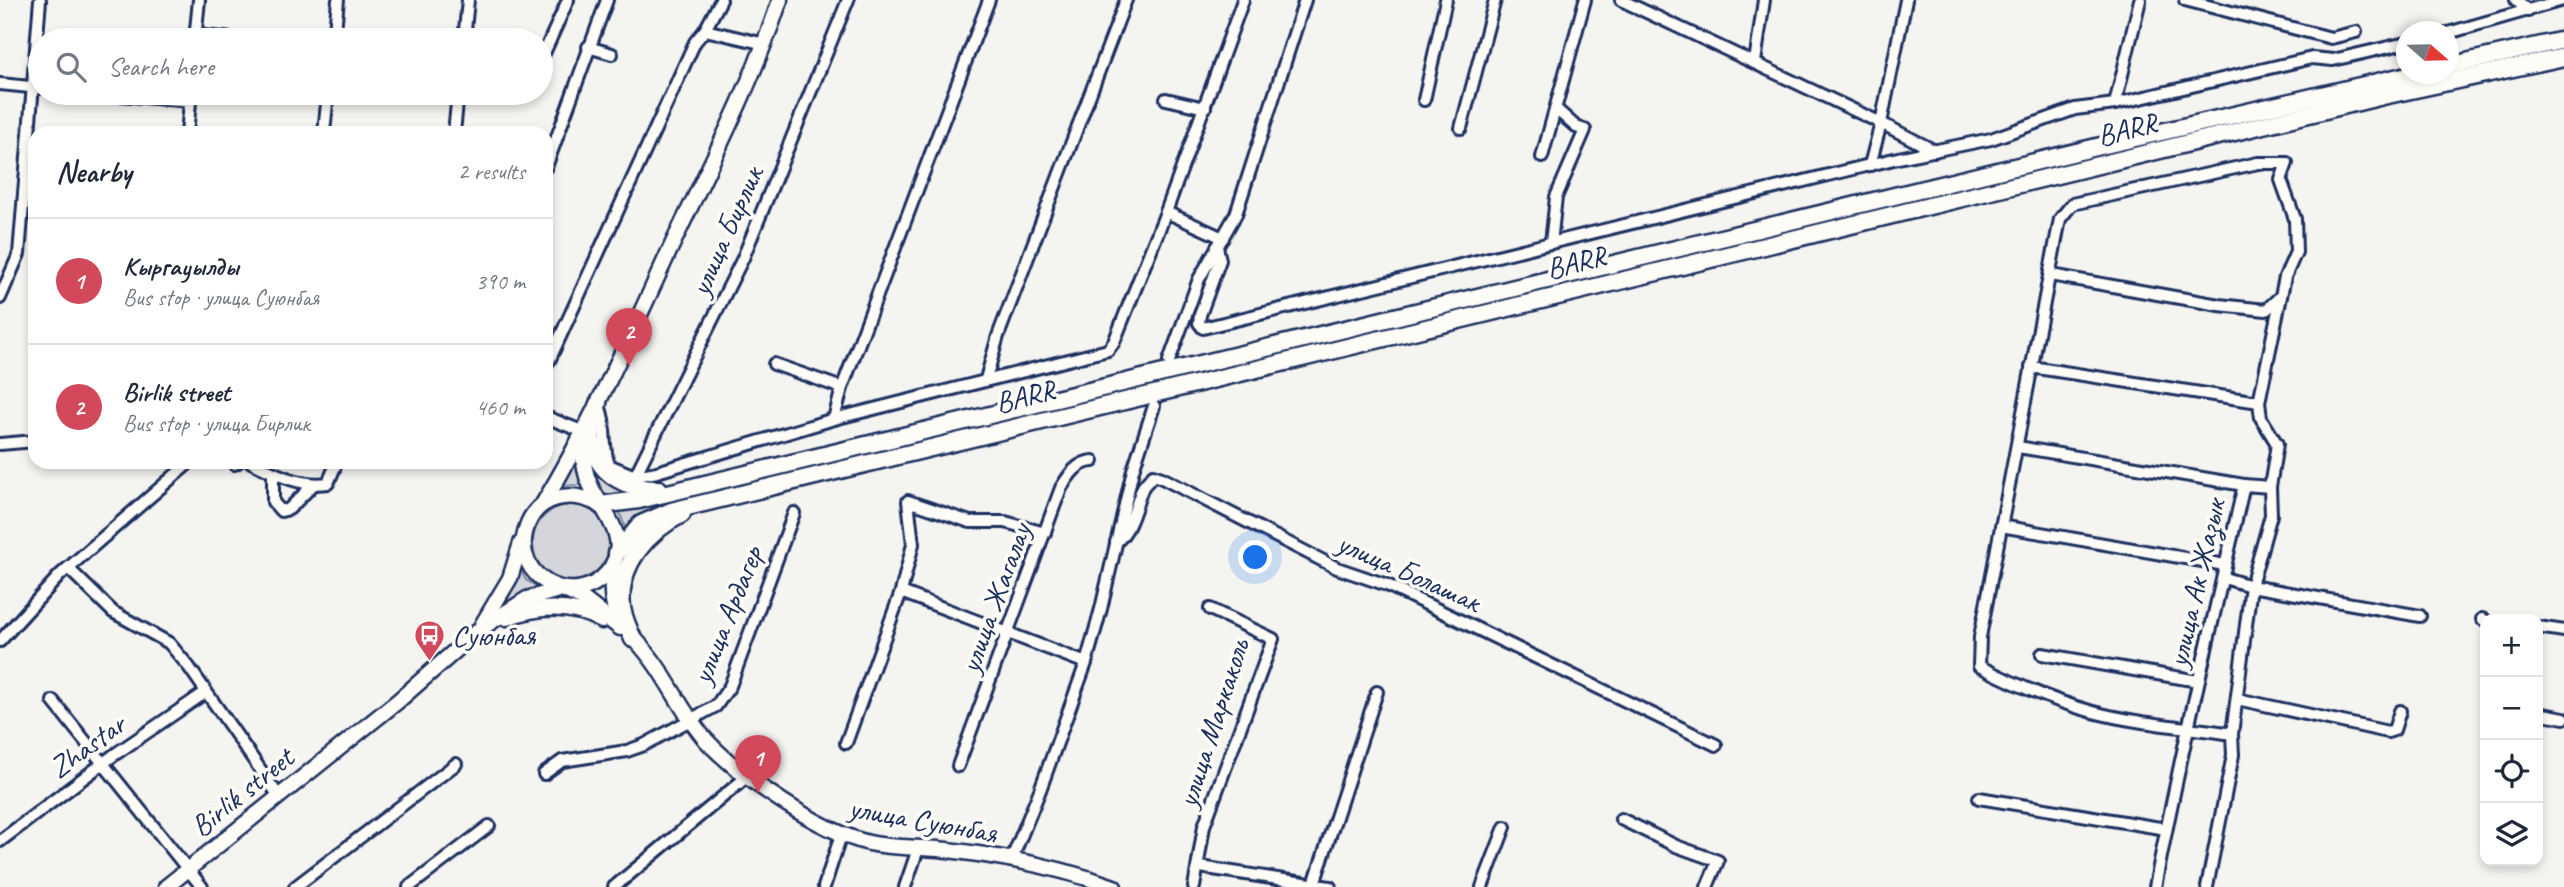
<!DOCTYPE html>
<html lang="en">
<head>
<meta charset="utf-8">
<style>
  body { margin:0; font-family:Caveat,sans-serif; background:#f6f6f7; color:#1f2937 }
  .controls { position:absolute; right:21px; bottom:21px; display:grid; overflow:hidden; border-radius:14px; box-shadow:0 4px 10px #0003 }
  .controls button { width:63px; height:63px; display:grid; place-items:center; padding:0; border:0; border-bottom:2px solid #e0e1e3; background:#fff; color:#1f2937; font:35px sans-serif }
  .compass { position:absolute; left:2396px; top:21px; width:63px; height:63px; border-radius:50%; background:#fff; box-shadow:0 4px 10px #0003; rotate:110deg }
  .you { position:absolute; left:1256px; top:558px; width:24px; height:24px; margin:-18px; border:5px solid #fff; border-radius:50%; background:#1a73e8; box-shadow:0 0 0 10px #1a73e833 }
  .badge { display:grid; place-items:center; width:46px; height:46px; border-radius:50%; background:#d1495b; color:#fff; font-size:23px; font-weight:700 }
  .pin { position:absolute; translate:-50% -58px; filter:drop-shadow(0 2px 4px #0008) }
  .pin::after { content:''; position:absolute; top:37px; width:24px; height:21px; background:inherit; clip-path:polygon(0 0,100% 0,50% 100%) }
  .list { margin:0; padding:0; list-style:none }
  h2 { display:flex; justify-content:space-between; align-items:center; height:91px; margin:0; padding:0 28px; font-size:30px }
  h2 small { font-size:23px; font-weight:400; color:#747a83 }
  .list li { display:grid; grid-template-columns:46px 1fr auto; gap:21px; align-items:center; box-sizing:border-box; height:126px; padding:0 28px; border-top:2px solid #e0e1e3 }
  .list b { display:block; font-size:26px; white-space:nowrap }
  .list p { margin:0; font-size:23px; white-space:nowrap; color:#747a83 }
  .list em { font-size:23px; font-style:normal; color:#747a83 }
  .icon { flex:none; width:38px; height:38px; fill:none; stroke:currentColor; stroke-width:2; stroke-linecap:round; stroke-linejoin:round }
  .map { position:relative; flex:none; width:2564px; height:887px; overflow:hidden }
  .search { position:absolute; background:#fff; box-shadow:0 4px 10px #0003; left:28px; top:28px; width:525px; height:77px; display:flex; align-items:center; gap:18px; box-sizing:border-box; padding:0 24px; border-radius:38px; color:#747a83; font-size:26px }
  .panel { position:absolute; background:#fff; box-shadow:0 4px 10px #0003; left:28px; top:126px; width:525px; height:343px; border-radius:21px }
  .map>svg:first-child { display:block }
</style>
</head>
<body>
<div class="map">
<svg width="2564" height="887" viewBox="0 0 2564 887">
  <rect width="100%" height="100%" fill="#f4f4f1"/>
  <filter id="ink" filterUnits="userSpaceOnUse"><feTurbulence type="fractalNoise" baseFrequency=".0143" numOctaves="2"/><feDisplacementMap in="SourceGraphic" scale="14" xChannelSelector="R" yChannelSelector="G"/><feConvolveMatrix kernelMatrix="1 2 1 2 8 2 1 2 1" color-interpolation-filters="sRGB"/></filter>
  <g filter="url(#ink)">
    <g fill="#d4d6db" stroke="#78829c" stroke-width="2">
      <polygon points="589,456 636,493 606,495 595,483"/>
      <polygon points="576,458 582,485 561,486"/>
      <polygon points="698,495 641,515 626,529 618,509"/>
      <circle cx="571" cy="543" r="38"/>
      <polygon points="521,571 526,580 539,588 520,594 502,606"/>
    </g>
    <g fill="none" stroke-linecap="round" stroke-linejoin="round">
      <defs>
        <g id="minor">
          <polyline points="721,0 705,30 765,44"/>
          <polyline points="1621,0 1881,123 1906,0"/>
          <polyline points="2185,0 2331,38 2356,32"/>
          <polyline points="2516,0 2528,11"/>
          <polyline points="2448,33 2563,0"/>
          <polyline points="195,35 242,40"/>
          <polyline points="195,40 199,0"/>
          <polyline points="334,40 338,0"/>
          <polyline points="464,40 468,0"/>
          <polyline points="588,47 612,54"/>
          <polyline points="541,60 568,0"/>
          <polyline points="1755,62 1764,0"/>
          <polyline points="0,84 40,88"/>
          <polyline points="97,93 190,101"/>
          <polyline points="1166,99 1205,108"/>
          <polyline points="1424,100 1446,0"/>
          <polyline points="2115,104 2140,0"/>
          <polyline points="1461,128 1495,0"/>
          <polyline points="187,133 191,93"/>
          <polyline points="324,133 328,93"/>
          <polyline points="454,133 458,93"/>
          <polyline points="1542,157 1585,0"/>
          <polyline points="1870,165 1881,123 1935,151"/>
          <polyline points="546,167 607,0"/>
          <polyline points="1166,212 1223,238"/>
          <polyline points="1551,243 1556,197 1585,130 1576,127 1556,109"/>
          <polyline points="1217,247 1220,260 1200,315 1199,323 1203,328 1898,158 1991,139 2075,109 2115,104 2312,58 2333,60 2406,43"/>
          <polyline points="2051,275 2219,305 2266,310 2281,296"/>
          <polyline points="0,298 19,254 40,0"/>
          <polyline points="549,361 695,42 705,30"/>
          <polyline points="1169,361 1199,279 1236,214 1305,0"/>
          <polyline points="774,364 842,388"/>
          <polyline points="2031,367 2259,402"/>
          <polyline points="986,379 998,336 1126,0"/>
          <path d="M598 404C608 423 601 443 609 465L635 476 657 472 834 419 1108 350 1114 342 1166 212 1243 0"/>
          <polyline points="546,417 584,432"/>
          <polyline points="834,419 842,388 989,0"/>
          <polyline points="0,444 35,441"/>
          <polyline points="2018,447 2244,485"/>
          <path d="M251 462C276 474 300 487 328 483L337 462"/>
          <polyline points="234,464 238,462"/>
          <polyline points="273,475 273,502 281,511 289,509 314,484"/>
          <polyline points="635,476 743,258 848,0"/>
          <polyline points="2001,526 2225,565"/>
          <path d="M1116 542C1132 529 1135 505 1143 487 1146 482 1151 479 1153 475L1162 478 1337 568 1387 585 1716 745"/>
          <polyline points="68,568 113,612 169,643 189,667 278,795"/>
          <polyline points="2224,578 2251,586 2420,616"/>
          <polyline points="901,592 1086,663"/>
          <polyline points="2482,619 2485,620"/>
          <polyline points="2538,627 2564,631"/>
          <polyline points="0,641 60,575 190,462"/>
          <polyline points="2042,654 2198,681"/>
          <polyline points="2237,699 2388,732 2394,730 2400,711"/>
          <polyline points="53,701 202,887"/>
          <polyline points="2538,713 2564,718"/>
          <polyline points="846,743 901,592 913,544 908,501 970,522 1005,522 1045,533"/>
          <path d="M958 766 1061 488C1069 475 1077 462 1093 461"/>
          <polyline points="544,774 562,761 627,751 644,745 716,706 730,686 794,513"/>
          <polyline points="1979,798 2166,829"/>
          <polyline points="1621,819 1676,846 1718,861 1707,887"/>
          <polyline points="0,841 114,755 206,692"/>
          <polyline points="1011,861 1040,790 1086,663 1101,609 1133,470 1154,406"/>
          <polyline points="1200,867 1330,887"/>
          <polyline points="1314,884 1377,692"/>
          <polyline points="295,887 456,764"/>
          <polyline points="409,887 489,826"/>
          <polyline points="614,887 749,775"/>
          <polyline points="824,887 841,835"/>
          <polyline points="905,887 918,849"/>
          <polyline points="1194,887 1204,826 1273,639 1210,609"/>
          <polyline points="1482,887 1505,827"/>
          <path d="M2155 887C2181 752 2213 619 2244 485L2270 487 2277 444 2261 418 2259 402 2285 277 2296 252 2295 219 2281 180 2287 163H2258L2072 204 2060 219 1980 637 1979 666C2016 685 2053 701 2093 712 2138 724 2187 727 2232 734"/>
          <polyline points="2207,887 2233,755 2232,734 2251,586 2271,515 2270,487"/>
        </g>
        <g id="major">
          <path d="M581 439C583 453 583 469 589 482 601 512 635 540 607 573 574 611 511 577 526 529 536 495 572 489 600 505"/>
          <path d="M543 504C593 421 632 331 673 243 711 163 752 84 780 0"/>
          <path d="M614 562C604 625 628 623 658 668 674 692 686 717 705 739 740 777 819 831 869 843 892 848 915 847 938 849 996 855 1059 867 1114 887"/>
          <path d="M507 618C538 606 571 604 602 621"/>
          <polyline points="482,625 510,578 521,543"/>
          <polyline points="166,887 398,701 480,629 527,599 562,589 583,599 620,628"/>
        </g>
        <g id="highway">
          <polyline points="2448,66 2564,40"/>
          <path d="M598 404C578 454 607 489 659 489"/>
          <polyline points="600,505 639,500 2105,145 2412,74"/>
          <polyline points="617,553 641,524 671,511 2383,96 2564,57"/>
          <path d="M633 639C629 629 623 617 622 607 617 565 648 531 682 514"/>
        </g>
      </defs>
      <use href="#minor" stroke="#1b2f5e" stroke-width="16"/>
      <use href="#major" stroke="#1b2f5e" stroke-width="19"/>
      <use href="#highway" stroke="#1b2f5e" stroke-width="21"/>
      <use href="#minor" stroke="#fdfcf7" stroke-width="10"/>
      <use href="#major" stroke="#fdfcf7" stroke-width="14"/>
      <use href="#highway" stroke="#fdfcf7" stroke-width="16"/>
    </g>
  </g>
  <defs>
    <symbol id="bus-pin" viewBox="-11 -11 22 30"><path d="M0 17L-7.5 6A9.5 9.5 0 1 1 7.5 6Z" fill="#d1495b" stroke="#fdfcf7"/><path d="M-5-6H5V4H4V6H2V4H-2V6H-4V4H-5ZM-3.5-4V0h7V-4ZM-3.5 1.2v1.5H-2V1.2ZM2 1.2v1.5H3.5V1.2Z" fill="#fff"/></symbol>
  </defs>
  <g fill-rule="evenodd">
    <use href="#bus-pin" x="412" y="618" width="35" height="47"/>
  </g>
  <g text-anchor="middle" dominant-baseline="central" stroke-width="7" stroke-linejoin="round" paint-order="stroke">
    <g font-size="30" fill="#1b2f5e" stroke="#fdfcf7">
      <text transform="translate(2127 129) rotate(-14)">BARR</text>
      <text transform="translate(726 231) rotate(-66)">улица Бирлик</text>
      <text transform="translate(1576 262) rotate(-14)">BARR</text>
      <text transform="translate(1025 396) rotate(-14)">BARR</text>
      <text transform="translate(1409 572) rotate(24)">улица Болашак</text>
      <text transform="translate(2196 583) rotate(-77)">улица Ак Жазык</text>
      <text transform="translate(995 598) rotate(-70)">улица Жагалау</text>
      <text transform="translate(727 615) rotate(-68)">улица Ардагер</text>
      <text transform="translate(1213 723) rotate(-72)">улица Маркаколь</text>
      <text transform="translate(87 746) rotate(-36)">Zhastar</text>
      <text transform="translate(242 792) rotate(-39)">Birlik street</text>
      <text transform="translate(923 820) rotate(10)">улица Суюнбая</text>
    </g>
    <g font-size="30" fill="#1b2f5e" stroke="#fdfcf7" text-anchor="start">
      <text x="452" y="635">Суюнбая</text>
    </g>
  </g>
</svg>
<div class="controls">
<button>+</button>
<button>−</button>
<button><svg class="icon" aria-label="locate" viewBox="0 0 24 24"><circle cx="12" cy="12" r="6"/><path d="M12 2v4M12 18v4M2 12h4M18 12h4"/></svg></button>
<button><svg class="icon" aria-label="layers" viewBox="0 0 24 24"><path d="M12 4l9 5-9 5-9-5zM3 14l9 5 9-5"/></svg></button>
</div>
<svg class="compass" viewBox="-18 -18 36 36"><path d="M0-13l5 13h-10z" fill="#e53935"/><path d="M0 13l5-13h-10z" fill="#747a83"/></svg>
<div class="you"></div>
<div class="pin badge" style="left:758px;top:793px">1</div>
<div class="pin badge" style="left:629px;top:366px">2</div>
<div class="search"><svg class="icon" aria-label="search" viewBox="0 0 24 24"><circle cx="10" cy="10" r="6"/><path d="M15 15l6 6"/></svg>Search here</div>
<section class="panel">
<h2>Nearby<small>2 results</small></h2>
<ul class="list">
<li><span class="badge">1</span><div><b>Кыргауылды</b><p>Bus stop · улица Суюнбая</p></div><em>390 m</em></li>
<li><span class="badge">2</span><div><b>Birlik street</b><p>Bus stop · улица Бирлик</p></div><em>460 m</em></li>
</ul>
</section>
</div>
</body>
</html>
